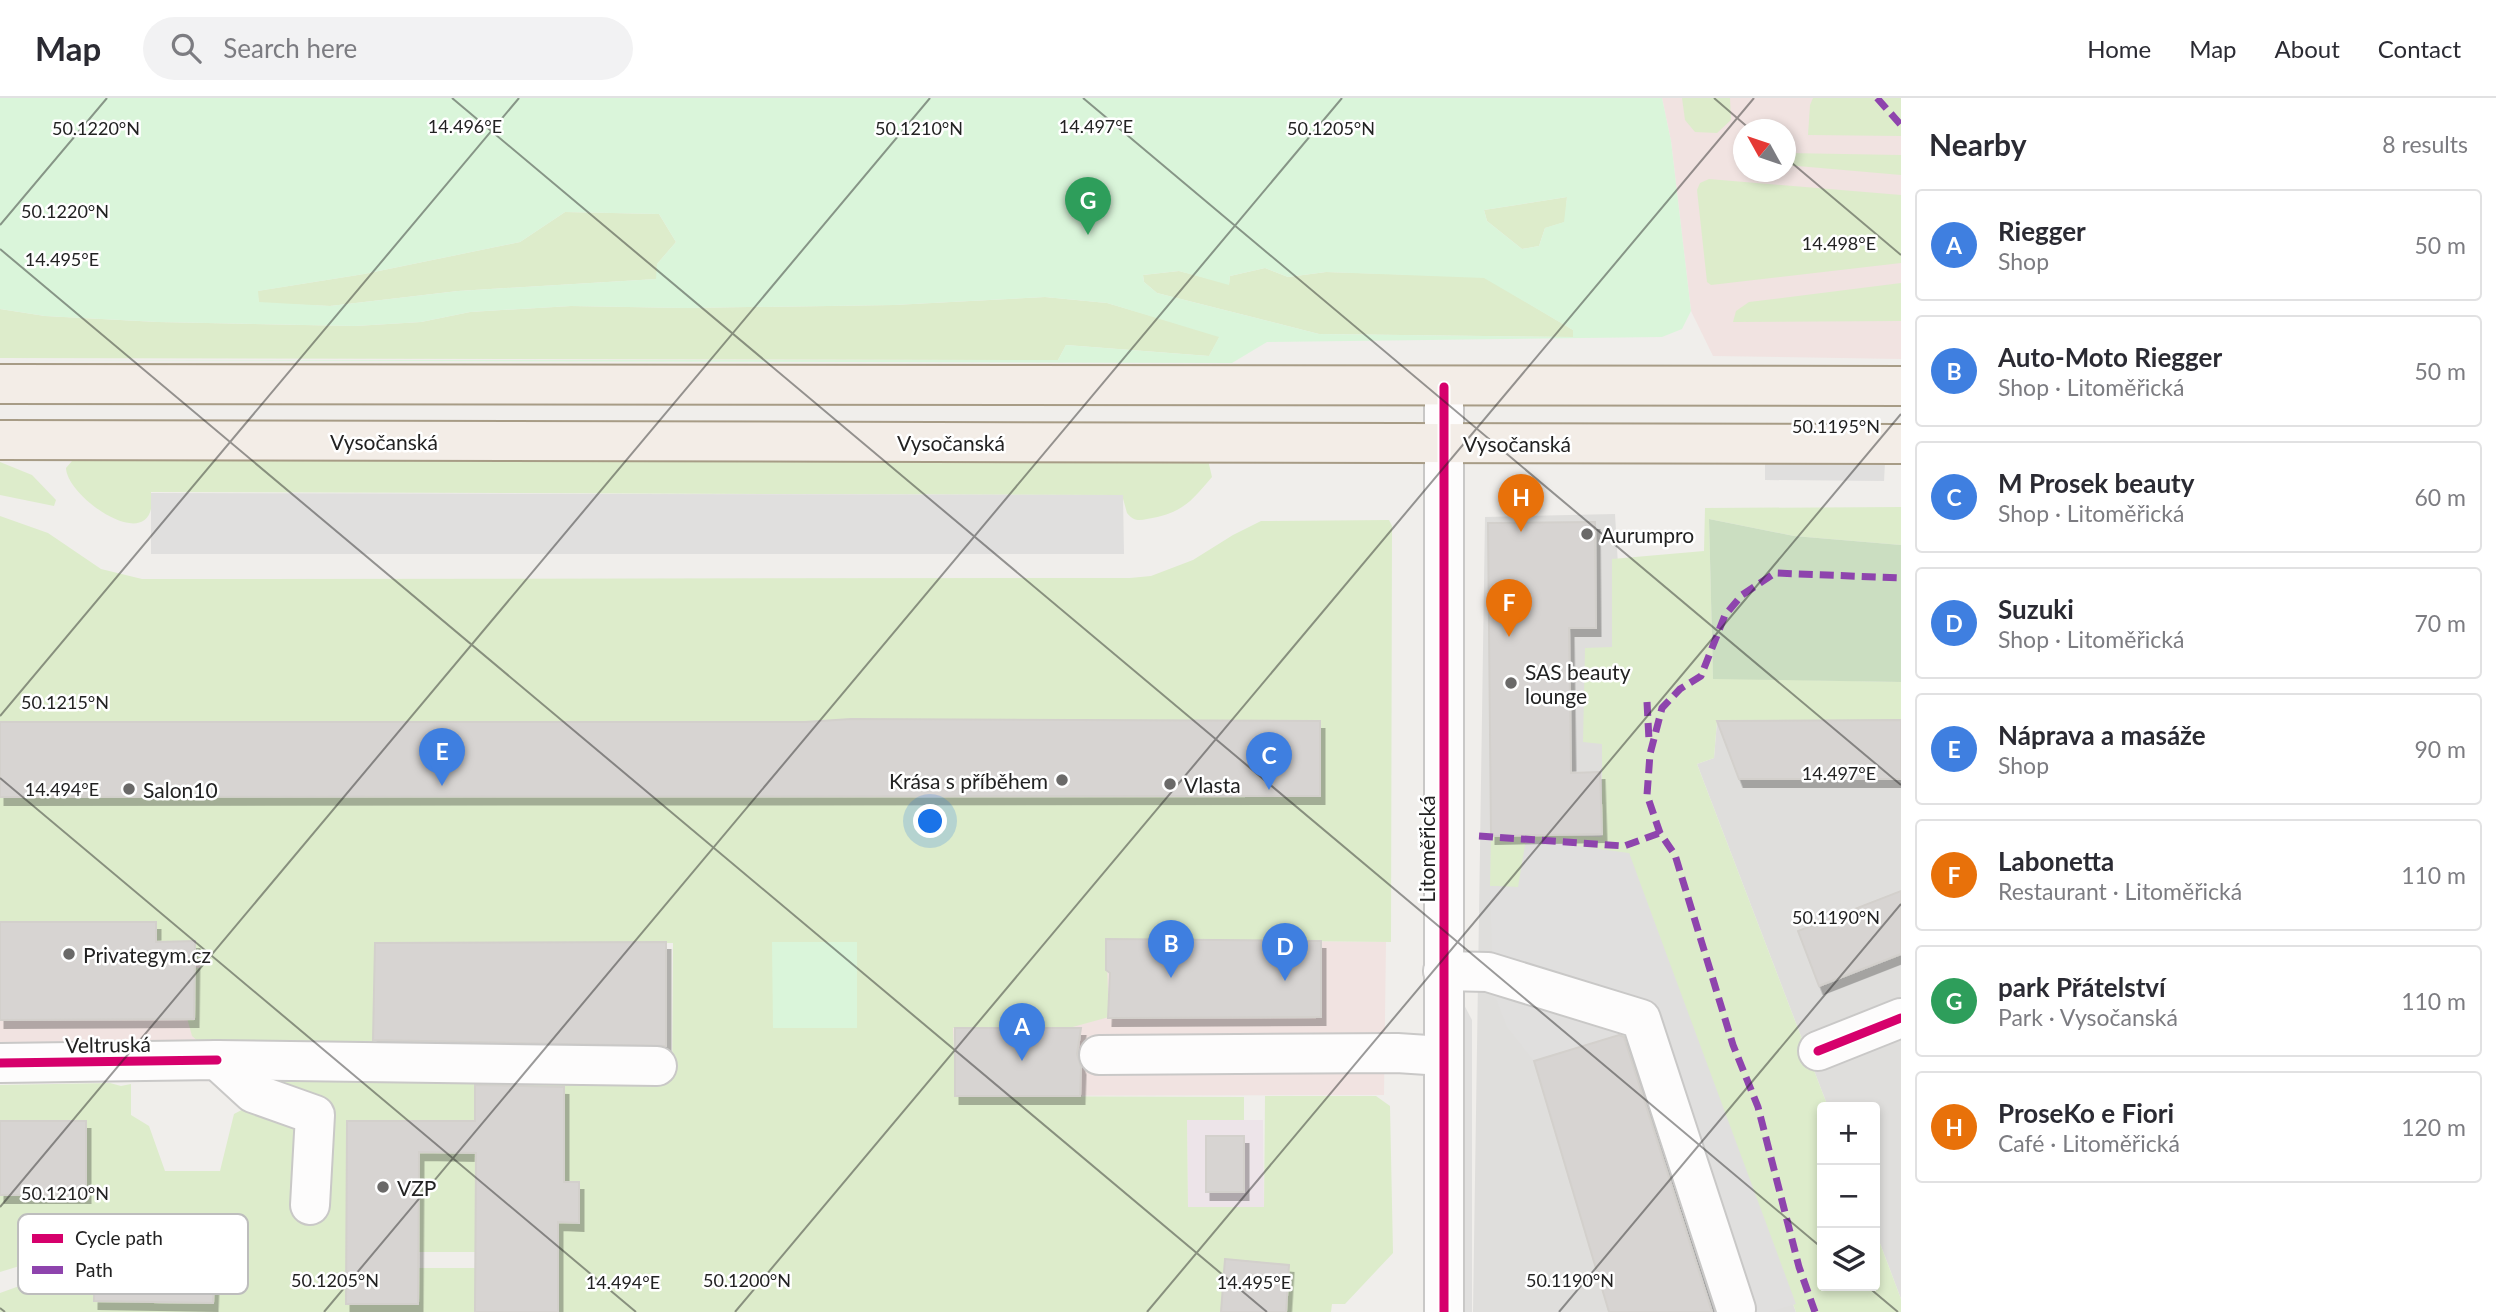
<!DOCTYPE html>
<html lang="en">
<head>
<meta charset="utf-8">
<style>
  body { margin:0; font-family:Lato,sans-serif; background:#f2f2f3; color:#2b2b33 }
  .controls { position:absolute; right:21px; bottom:21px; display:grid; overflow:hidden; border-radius:7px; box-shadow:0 4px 10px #0003 }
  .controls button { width:63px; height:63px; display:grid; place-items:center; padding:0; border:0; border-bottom:2px solid #e1e1e2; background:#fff; color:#2b2b33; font:35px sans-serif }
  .compass { position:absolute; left:1733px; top:21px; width:63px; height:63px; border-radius:50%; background:#fff; box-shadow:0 4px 10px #0003; rotate:310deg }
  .you { position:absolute; left:931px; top:724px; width:24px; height:24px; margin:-18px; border:5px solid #fff; border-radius:50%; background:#1a73e8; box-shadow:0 0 0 10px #1a73e833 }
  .badge { display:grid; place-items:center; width:46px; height:46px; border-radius:50%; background:#6a6968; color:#fff; font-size:23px; font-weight:700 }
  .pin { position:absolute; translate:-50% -58px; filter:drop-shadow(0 2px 4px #0008) }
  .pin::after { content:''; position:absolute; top:37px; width:24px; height:21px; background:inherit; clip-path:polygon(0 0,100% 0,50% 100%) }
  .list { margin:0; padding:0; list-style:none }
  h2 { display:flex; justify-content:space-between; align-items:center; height:91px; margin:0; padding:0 28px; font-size:30px }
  h2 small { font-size:23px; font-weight:400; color:#7c7c81 }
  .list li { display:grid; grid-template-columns:46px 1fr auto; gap:21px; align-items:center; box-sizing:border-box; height:112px; margin:0 14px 14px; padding:0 14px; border:2px solid #e1e1e2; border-radius:7px }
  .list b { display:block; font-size:26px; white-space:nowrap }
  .list p { margin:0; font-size:23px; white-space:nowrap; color:#7c7c81 }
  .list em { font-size:23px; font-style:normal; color:#7c7c81 }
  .icon { flex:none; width:38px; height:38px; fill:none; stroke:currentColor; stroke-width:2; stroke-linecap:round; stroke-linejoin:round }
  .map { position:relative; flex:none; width:1901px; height:1214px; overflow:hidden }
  header { display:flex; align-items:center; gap:42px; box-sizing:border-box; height:98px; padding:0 35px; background:#fff; border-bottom:2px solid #e1e1e2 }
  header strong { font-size:33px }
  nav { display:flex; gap:38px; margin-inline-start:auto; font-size:24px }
  .search { width:490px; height:63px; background:#f2f2f3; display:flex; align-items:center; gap:18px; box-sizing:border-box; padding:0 24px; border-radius:38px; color:#7c7c81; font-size:26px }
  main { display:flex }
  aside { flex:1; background:#fff }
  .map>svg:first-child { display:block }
</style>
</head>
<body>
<header>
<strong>Map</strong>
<div class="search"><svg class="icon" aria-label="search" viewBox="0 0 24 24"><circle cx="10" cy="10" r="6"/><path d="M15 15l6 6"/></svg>Search here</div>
<nav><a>Home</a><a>Map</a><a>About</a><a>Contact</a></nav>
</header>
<main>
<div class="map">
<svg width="1901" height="1214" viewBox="0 0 1901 1214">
  <defs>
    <filter id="shadow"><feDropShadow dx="4.5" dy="8" stdDeviation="0" flood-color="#0004"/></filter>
  </defs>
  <rect width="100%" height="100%" fill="#f0eeeb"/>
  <g fill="#dfdedc">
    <polygon points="1615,416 1636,773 1796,1214 1473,1214 1485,419"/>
    <polygon points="1901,622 1901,1201 1875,1132 1875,1009 1828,1009 1697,666 1714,660 1717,623"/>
  </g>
  <g fill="#f1e3e1" fill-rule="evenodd">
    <path d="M1662 0H1901V261L1713 258 1691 213 1671 43ZM1744 32H1786V74H1744Z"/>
    <polygon points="0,819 203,820 202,952 0,954"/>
    <polygon points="1106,841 1386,844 1384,997 955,998 953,930 1109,874 1106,874"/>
  </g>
  <polygon fill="#ede4e9" points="1187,1022 1263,1022 1264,1109 1188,1109"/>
  <g fill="#ddeccb">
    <polygon points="1682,0 1730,0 1731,22 1717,35 1695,34 1685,22"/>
    <polygon points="1813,0 1901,0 1901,38 1808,37 1810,7"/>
    <polygon points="1786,55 1901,57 1901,77 1786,67"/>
    <polygon points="1709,81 1901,97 1901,165 1711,187 1707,184 1697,92 1700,85"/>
    <polygon points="1567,99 1565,124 1545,130 1539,148 1522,151 1487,123 1484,112"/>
    <polygon points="565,114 659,116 676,144 657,166 657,181 458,193 330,208 259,205 257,193 364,176 520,144"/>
    <polygon points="1265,170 1288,179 1326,174 1484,179 1573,232 1573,239 1319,236 1157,195 1144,184 1143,177 1179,173 1229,186 1230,178"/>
    <polygon points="1901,185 1901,223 1733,224 1736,213 1749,204"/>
    <polygon points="1045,199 1107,205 1220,238 1209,258 1066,247 1058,262 0,260 0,211 45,218 158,224 355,228 421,224 470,214 571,208 685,210 894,207"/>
    <path d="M1208 362 1212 379C1190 405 1182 415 1147 421 1139 423 1133 423 1127 415L1122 397 151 394C151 399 152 407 151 411 142 451 67 398 66 370L72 363Z"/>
    <polygon points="0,364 32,377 56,402 54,408 0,397"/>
    <polygon points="1901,409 1901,447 1794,438 1709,421 1713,580 1901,584 1901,622 1717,623 1714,660 1697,666 1828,1009 1822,1009 1822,1188 1875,1188 1875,1132 1901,1201 1901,1214 1796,1214 1629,755 1518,789 1490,788 1491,735 1602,739 1602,646 1583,644 1585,550 1612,549 1612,461 1704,453 1705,410"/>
    <polygon points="0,418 48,435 101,471 142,481 1130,480 1151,478 1193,462 1233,437 1261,423 1389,422 1392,428 1391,844 1106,841 1109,919 1069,930 953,930 956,998 1244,999 1244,1022 1187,1022 1188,1109 1264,1109 1265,998 1376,998 1390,1008 1393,1155 1345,1206 1332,1206 1331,1214 1286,1214 1289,1167 1226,1161 1221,1214 558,1214 558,1124 579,1124 579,1084 551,1084 493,1055 475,1055 476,1154 419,1154 419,1024 347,1024 346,1206 418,1206 419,1170 476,1170 475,1214 0,1214 0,1195 83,1165 94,1165 94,1202 215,1135 95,1133 95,1145 0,1174 0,1097 85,1097 86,1023 0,1023 0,987 110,985 121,988 131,986 131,1017 149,1028 165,1073 220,1073 234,1016 253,1006 253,982 672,982 673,845 375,845 373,950 200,945 192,938 187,920 195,920 195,870 200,870 201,863 195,862 195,843 156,844 156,824 0,824 0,699 1320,698 1320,623 0,624"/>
  </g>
  <polygon fill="#cbdec1" points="1709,421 1794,438 1901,447 1901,584 1713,581"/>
  <g fill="#daf5da" fill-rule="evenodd">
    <path d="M0 0H1662L1671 43 1691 213 1682 231 1662 239 1267 244 1232 265 0 262H1058L1066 247 1209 258 1219 239 1107 205 1045 199 894 207 685 210 571 208 470 214 421 224 355 228 158 224 45 218 0 211ZM1567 99 1564 124 1545 130 1539 148 1522 151 1487 123 1484 112ZM565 114 659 116 676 144 657 166 656 181 458 193 330 208 259 204 258 193 364 176 520 144ZM1265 170 1288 179 1326 174 1484 180 1573 232V239L1319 236 1157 195 1144 184 1143 177 1179 173 1229 187 1230 178Z"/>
    <polygon points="772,844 857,844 857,930 773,930"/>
  </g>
  <g fill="#e0dfde">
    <polygon points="1765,364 1885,364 1884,383 1765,382"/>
    <polygon points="151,395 1123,397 1124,456 151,456"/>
    <polygon points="1526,741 1629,755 1796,1206 1769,1214 1712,1214 1629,935 1534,963 1507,929 1496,901 1488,895 1492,849 1490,788 1518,789"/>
    <polygon points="1461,901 1472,922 1472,1214 1461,1214"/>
  </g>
  <g fill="#d7d4d2" stroke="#d3d0cc" stroke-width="2" filter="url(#shadow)">
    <polygon points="1595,424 1596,530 1569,530 1571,675 1600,674 1602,736 1491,738 1488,425"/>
    <polygon points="851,621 1320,623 1320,698 0,699 0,624 805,624"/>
    <polygon points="1901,622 1901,681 1739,681 1717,623"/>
    <polygon points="1901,793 1901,856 1819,888 1798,833"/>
    <polygon points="0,824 156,824 156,844 195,843 194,921 0,922"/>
    <polygon points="1106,841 1321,843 1321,919 1108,920 1110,875 1106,872"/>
    <polygon points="666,844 666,948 373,942 375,845"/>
    <polygon points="955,930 1081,930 1077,956 1081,969 1080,998 955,998"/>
    <polygon points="1619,937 1624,939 1712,1214 1609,1214 1534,963"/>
    <polygon points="475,987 564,989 564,1084 579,1084 579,1125 558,1124 558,1214 475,1214 476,1055 419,1054 418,1206 346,1206 347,1023 475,1023"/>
    <rect x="0" y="1023" width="86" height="74"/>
    <rect x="1206" y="1038" width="38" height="56"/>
    <polygon points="123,1134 216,1135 213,1205 94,1203 95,1143"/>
    <polygon points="1225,1161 1289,1167 1286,1214 1221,1214"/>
  </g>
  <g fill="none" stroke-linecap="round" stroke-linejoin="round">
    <defs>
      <g id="minor">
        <polyline points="1444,289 1444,1214"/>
        <polyline points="1443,873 1488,874 1641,921 1736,1211"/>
        <polyline points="1818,953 1901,920"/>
        <polyline points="1099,957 1397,955 1443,958"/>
        <polyline points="217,962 253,995 315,1017 310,1107"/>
        <polyline points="0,965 217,962 657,968"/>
      </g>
      <g id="major">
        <polyline points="0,286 1901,288"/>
        <polyline points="0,342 1901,346"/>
      </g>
    </defs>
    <use href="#minor" stroke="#c9c8c7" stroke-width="42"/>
    <use href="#major" stroke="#a79c86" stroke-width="42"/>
    <use href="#minor" stroke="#fdfcfc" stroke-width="38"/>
    <use href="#major" stroke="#f3ede7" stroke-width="38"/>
    <g stroke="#8e44ad" stroke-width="7" stroke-dasharray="14 7" stroke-linecap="butt">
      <polyline points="1877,0 1901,27"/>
      <polyline points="1647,604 1649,642"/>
      <polyline points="1479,738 1624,748 1660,735"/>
      <polyline points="1815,1214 1799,1169 1758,1009 1733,947 1675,757 1660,735 1647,697 1650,656 1662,610 1680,591 1701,578 1725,517 1742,497 1775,475 1901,480"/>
    </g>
    <defs>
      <g id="cycleway">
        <polyline points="1444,289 1444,1214"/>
        <polyline points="1818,953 1901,920"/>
        <polyline points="0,965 217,962"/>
      </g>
    </defs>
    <use href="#cycleway" stroke="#fff" stroke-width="13"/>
    <use href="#cycleway" stroke="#d6006c" stroke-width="9"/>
  </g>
  <path fill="none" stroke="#222" stroke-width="2" stroke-opacity="0.45" d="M452 0 1822 1150M1083 0 1901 687M1714 0 1751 32M1786 60 1901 157M0 127 107 0M0 151 1267 1214M0 618 519 0M0 680 636 1214M0 1109 930 0M1867 1188 1898 1214M0 1210 5 1214M324 1214 1342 0M735 1214 1754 0M1147 1214 1901 316M1559 1214 1901 806"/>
  <g fill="#6a6968" stroke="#fff" stroke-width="2.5">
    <circle cx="1587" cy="436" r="7"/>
    <circle cx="1511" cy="585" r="7"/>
    <circle cx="1062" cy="682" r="7"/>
    <circle cx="1170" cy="686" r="7"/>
    <circle cx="129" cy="691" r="7"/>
    <circle cx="69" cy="856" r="7"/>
    <circle cx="383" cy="1089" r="7"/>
  </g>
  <g text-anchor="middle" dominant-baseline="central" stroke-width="5" stroke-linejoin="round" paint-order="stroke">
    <g font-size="21" fill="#222" stroke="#fff">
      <text x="384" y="343">Vysočanská</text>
      <text x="951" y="344">Vysočanská</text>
      <text x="1517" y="345">Vysočanská</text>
      <text transform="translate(1426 751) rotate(-90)">Litoměřická</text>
      <text transform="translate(108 946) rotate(-1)">Veltruská</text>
    </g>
    <g font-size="21" fill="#222" stroke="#fff" text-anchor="start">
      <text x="1601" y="436">Aurumpro</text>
      <text x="1525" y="573">SAS beauty<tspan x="1525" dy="24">lounge</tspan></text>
      <text x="1048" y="682" text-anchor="end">Krása s příběhem</text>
      <text x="1184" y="686">Vlasta</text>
      <text x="143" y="691">Salon10</text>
      <text x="83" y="856">Privategym.cz</text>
      <text x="397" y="1089">VZP</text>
    </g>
  </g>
  <rect x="18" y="1116" width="230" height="80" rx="10" fill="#fff" stroke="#bdbdbd" stroke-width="2"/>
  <rect x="32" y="1136" width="31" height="9" fill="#d6006c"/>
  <rect x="32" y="1168" width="31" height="8" fill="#8e44ad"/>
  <g font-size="19" fill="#222">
    <text x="75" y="1147">Cycle path</text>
    <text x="75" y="1179">Path</text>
  </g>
  <g font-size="18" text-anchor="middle" fill="#222" stroke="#fff" stroke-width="5" stroke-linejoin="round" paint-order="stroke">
    <text x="465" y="35">14.496°E</text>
    <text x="1096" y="35">14.497°E</text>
    <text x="96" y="37">50.1220°N</text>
    <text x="919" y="37">50.1210°N</text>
    <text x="1331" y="37">50.1205°N</text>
    <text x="65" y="120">50.1220°N</text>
    <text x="1839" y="152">14.498°E</text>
    <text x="62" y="168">14.495°E</text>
    <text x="1836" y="335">50.1195°N</text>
    <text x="65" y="611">50.1215°N</text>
    <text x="1839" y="682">14.497°E</text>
    <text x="62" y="698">14.494°E</text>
    <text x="1836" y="826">50.1190°N</text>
    <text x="65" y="1102">50.1210°N</text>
    <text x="335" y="1189">50.1205°N</text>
    <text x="747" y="1189">50.1200°N</text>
    <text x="1570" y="1189">50.1190°N</text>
    <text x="623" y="1191">14.494°E</text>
    <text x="1254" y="1191">14.495°E</text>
  </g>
</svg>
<div class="controls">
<button>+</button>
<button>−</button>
<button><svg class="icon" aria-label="layers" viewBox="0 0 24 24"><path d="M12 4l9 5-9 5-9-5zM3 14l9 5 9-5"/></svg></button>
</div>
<svg class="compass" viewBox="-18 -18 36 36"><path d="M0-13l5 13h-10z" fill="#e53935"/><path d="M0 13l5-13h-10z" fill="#7c7c81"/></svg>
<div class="you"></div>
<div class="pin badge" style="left:1022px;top:963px;background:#3f7fe0">A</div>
<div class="pin badge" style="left:1171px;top:880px;background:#3f7fe0">B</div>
<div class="pin badge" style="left:1269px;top:692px;background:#3f7fe0">C</div>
<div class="pin badge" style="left:1285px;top:883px;background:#3f7fe0">D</div>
<div class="pin badge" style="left:442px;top:688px;background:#3f7fe0">E</div>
<div class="pin badge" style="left:1509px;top:539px;background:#e8710a">F</div>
<div class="pin badge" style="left:1088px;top:137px;background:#2e9e5b">G</div>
<div class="pin badge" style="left:1521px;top:434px;background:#e8710a">H</div>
</div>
<aside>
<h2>Nearby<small>8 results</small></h2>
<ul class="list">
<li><span class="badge" style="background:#3f7fe0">A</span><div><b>Riegger</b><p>Shop</p></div><em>50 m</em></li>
<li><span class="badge" style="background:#3f7fe0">B</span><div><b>Auto-Moto Riegger</b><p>Shop · Litoměřická</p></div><em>50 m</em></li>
<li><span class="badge" style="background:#3f7fe0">C</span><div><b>M Prosek beauty</b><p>Shop · Litoměřická</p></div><em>60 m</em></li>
<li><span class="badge" style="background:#3f7fe0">D</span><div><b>Suzuki</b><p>Shop · Litoměřická</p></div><em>70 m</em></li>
<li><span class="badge" style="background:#3f7fe0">E</span><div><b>Náprava a masáže</b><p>Shop</p></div><em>90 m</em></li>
<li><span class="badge" style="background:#e8710a">F</span><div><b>Labonetta</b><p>Restaurant · Litoměřická</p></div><em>110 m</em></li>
<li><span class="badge" style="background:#2e9e5b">G</span><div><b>park Přátelství</b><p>Park · Vysočanská</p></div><em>110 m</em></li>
<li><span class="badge" style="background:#e8710a">H</span><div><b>ProseKo e Fiori</b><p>Café · Litoměřická</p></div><em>120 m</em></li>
</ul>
</aside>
</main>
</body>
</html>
